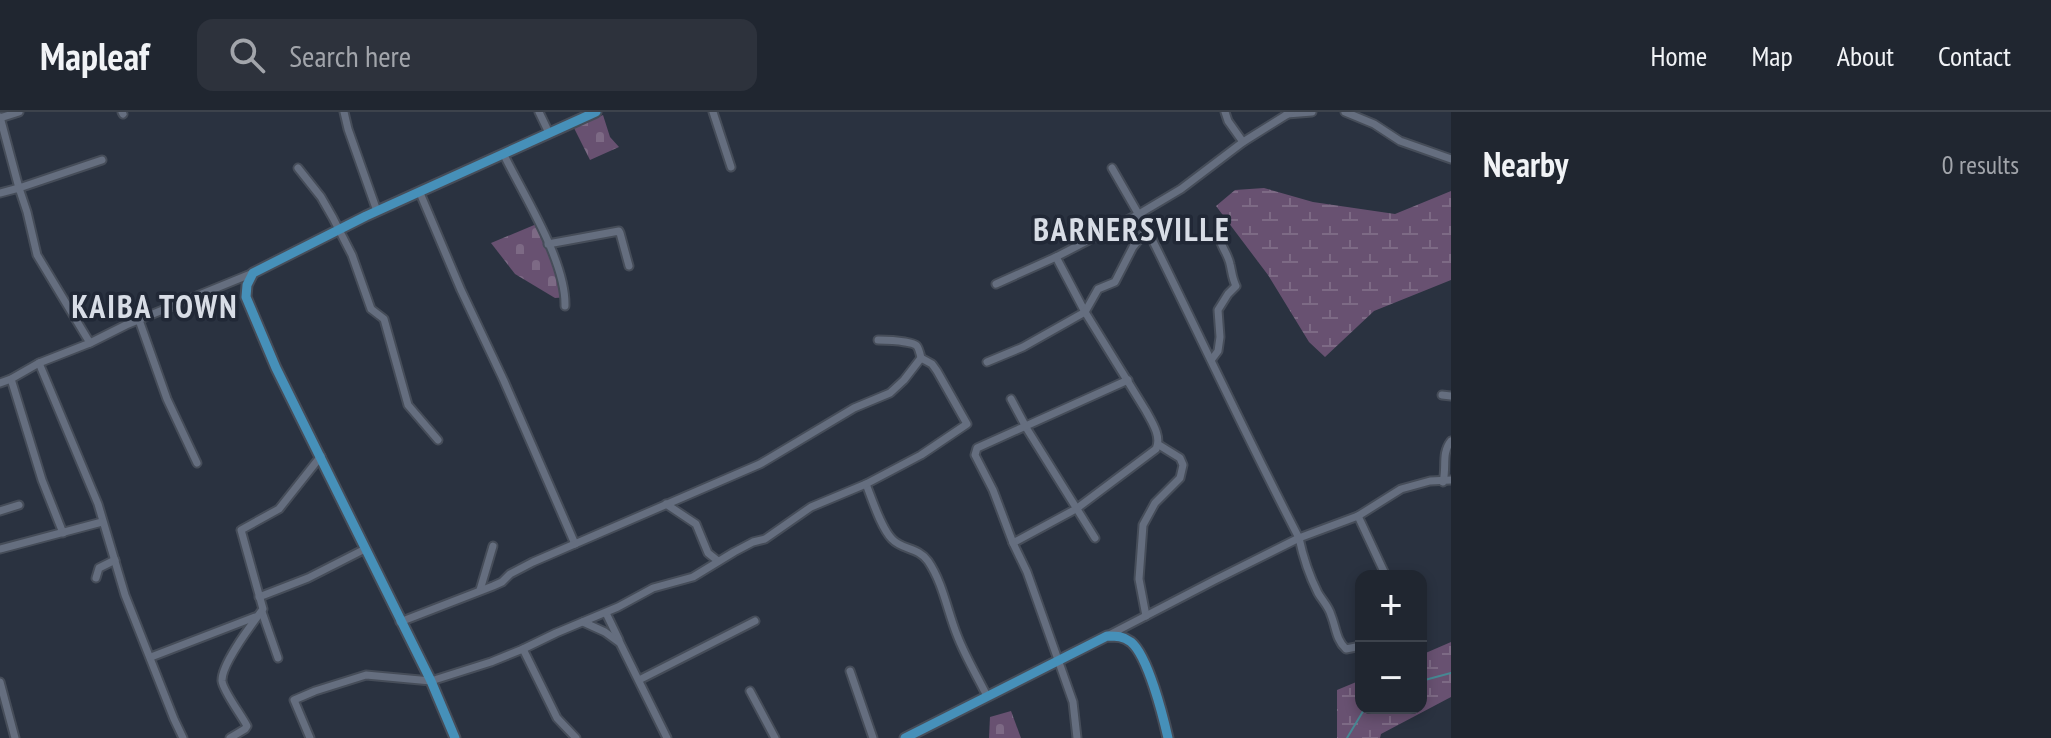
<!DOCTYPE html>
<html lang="en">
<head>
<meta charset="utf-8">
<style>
  body { margin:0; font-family:"PT Sans Narrow",sans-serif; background:#2d323c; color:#f1f3f6 }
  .controls { position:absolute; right:24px; bottom:24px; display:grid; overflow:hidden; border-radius:16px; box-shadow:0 4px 12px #0003 }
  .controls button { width:72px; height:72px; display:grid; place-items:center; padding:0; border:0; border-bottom:2px solid #3d434c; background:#202630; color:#f1f3f6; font:40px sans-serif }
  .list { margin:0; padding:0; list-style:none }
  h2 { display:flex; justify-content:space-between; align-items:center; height:104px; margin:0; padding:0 32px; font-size:34px }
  h2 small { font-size:26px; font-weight:400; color:#a2a5ab }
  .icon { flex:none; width:44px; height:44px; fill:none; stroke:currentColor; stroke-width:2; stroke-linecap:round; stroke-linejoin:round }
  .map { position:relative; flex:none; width:1451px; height:626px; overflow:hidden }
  header { display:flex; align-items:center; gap:48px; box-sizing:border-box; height:112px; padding:0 40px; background:#202630; border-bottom:2px solid #3d434c }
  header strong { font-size:38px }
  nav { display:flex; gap:44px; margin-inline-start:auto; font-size:28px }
  .search { width:560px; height:72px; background:#2d323c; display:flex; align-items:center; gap:20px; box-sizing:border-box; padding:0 28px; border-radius:16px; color:#a2a5ab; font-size:30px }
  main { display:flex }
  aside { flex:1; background:#202630 }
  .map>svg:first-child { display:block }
</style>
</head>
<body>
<header>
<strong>Mapleaf</strong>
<div class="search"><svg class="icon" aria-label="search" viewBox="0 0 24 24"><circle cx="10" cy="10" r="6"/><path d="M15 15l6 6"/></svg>Search here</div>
<nav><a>Home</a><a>Map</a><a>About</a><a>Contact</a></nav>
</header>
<main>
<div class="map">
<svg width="1451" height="626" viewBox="0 0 1451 626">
  <defs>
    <pattern id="wetland-marsh" width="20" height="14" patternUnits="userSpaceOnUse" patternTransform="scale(2)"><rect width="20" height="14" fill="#685171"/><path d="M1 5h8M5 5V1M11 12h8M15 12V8" fill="none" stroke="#7d6a85"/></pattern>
    <pattern id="cemetery-stones" width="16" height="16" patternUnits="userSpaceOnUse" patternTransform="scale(2)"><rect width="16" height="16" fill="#685171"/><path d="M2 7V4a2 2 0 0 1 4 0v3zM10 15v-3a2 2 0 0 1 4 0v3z" fill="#7d6a85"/></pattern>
  </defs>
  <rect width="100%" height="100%" fill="#2a3240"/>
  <g fill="url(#wetland-marsh)">
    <polygon points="1264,76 1313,90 1395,102 1451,79 1451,168 1374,199 1325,245 1309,230 1268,163 1216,94 1235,78"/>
    <polygon points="1451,530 1451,585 1381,622 1380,626 1337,626 1337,578 1361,568 1361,596 1421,596 1421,543"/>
  </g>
  <g fill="url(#cemetery-stones)">
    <polygon points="603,3 610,25 619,35 590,48 574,16"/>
    <polygon points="539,111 569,179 569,185 555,186 515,162 491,131"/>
    <polygon points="1011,599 1021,626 989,626 990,605"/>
  </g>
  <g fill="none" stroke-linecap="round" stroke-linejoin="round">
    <g stroke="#468893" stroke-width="2">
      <polyline points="1421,569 1451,561"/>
      <polyline points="1347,626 1365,596"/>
    </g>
    <defs>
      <g id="minor">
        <polyline points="122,0 123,2"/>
        <polyline points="344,0 348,17 377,99"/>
        <polyline points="539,0 549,21"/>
        <polyline points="713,0 731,55"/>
        <polyline points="1225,0 1228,9 1243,30"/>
        <polyline points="1345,0 1374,12 1400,29 1451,47"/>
        <polyline points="1287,2 1312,0"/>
        <polyline points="0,5 19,76 102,48"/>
        <polyline points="0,6 19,0"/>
        <path d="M504 43C524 84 566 149 565 194"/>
        <polyline points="298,56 321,85 333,106 352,143 371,197 384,207 408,293 438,328"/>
        <polyline points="0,81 19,76 27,100 37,143 90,231"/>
        <polyline points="420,81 461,178 504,269 575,432"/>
        <path d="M1147 117C1198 220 1246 324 1299 426 1303 445 1309 463 1318 481 1322 488 1329 495 1331 503 1336 515 1336 528 1346 537L1361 534"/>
        <polyline points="548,132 619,119 620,121 629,154"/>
        <path d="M1056 145 1085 200 1146 299C1152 310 1162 325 1156 337L1076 397 1013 431 1027 460 1073 590 1077 626"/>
        <polyline points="996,172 1056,145 1139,102 1181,77 1243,30 1291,0"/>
        <polyline points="139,208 167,287 197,351"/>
        <path d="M1212 247 1218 239 1220 225 1218 198 1228 182 1236 174C1232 166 1232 160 1230 152 1228 142 1221 135 1219 124"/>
        <polyline points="987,250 1023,235 1085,200 1098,177 1115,170 1133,135 1147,117 1112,56"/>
        <polyline points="39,251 98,392 125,483 174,607 183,626"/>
        <polyline points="11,267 42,368 63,421"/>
        <polyline points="0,271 11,267 39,251 90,231 126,213 253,161"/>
        <polyline points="1442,283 1451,284"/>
        <polyline points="1011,287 1027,317 1095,426"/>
        <path d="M1443 370C1447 354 1441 342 1451 329"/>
        <path d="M866 372C872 387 881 416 892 427 902 438 918 435 928 449 943 471 947 498 957 523 965 544 977 564 987 584"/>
        <polyline points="666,392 696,412 708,441 718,449"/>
        <polyline points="0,399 19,393"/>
        <polyline points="1358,404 1386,464"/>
        <polyline points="1013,431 993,378 975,343 977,336 1128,268"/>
        <polyline points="0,437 102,410"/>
        <polyline points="96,466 99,456 115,448"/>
        <polyline points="480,478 493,434"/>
        <polyline points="259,485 308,466 365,437"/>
        <polyline points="262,500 278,546"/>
        <polyline points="606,501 619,528"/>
        <polyline points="1146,504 1139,467 1143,413 1155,391 1180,366 1183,353 1180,346 1159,333"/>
        <path d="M400 510 493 474 502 470 510 462 533 450 760 352 854 296 890 281 904 268 921 246C918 232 917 232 905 230 894 228 888 228 878 228"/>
        <polyline points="583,510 605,520 620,531 667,626"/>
        <polyline points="1109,523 1215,468 1299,426 1358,404 1401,377 1430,369 1451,368"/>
        <polyline points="523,537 557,606 576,626"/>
        <polyline points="151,545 255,505"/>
        <polyline points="850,559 873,626"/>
        <polyline points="639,568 755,509"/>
        <polyline points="0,570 15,626"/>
        <polyline points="750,579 775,626"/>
        <path d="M230 626 245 617 247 614C242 604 223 579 222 569 221 552 252 512 263 497L241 418 279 397 321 344"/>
        <polyline points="310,626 294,588 315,579 366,563 431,569 491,550 523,537 556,521 618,495 653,476 693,465 734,440 753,430 765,427 811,395 866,372 921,343 967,312 937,259 932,252 921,246"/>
      </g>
      <g id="major">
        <polyline points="455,626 431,569 276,256 246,185 247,173 253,161 366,104 596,0"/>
        <path d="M905 626 1107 524C1117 524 1123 524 1131 530 1148 544 1163 604 1168 626"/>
      </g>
    </defs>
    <use href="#minor" stroke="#464d59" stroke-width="11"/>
    <use href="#major" stroke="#464d59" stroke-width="13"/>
    <use href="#minor" stroke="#656e7f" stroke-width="7"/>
    <use href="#major" stroke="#4690b9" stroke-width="9"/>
  </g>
  <g text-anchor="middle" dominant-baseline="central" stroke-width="7" stroke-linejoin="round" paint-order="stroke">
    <g font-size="32" font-weight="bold" letter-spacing="2" fill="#d8dde6" stroke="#212836">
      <text x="1132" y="117">BARNERSVILLE</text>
      <text x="155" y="194">KAIBA TOWN</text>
    </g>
  </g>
</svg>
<div class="controls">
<button>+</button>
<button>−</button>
</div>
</div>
<aside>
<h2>Nearby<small>0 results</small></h2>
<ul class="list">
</ul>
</aside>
</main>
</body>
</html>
